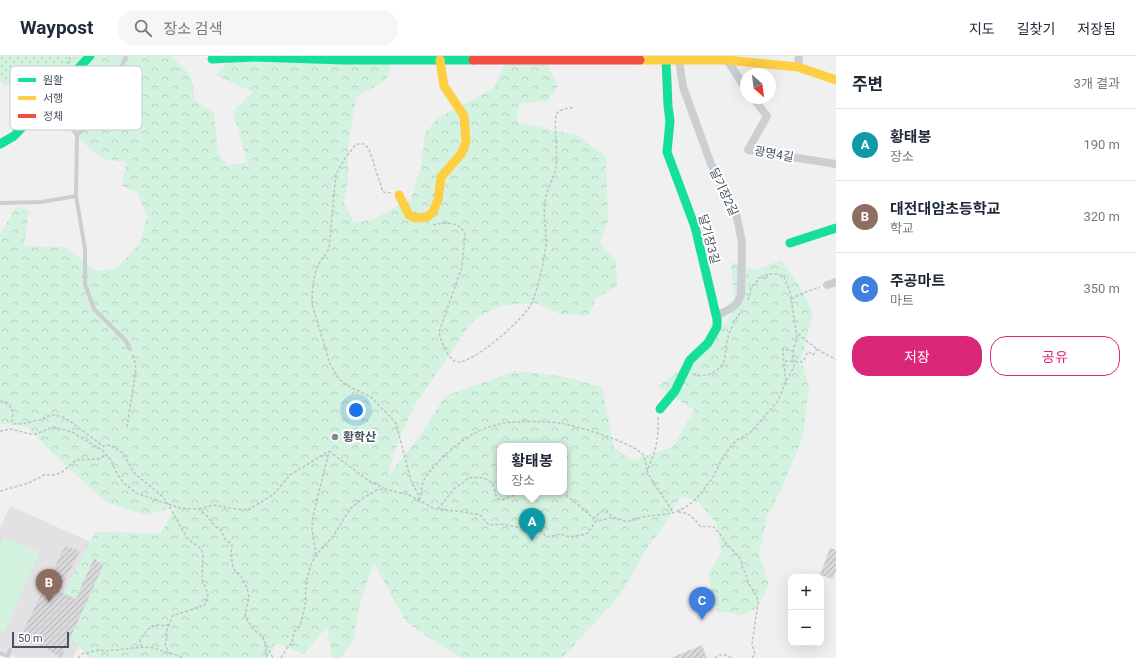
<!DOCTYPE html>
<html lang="ko">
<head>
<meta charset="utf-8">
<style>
  body { margin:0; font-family:Roboto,"Noto Sans KR",sans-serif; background:#f6f6f7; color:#1f2937 }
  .controls { position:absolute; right:12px; bottom:12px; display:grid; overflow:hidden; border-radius:8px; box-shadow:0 4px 16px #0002 }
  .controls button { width:36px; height:36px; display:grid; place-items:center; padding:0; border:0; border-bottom:1px solid #e0e1e3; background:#fff; color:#1f2937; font:20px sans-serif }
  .compass { position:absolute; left:740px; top:12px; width:36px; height:36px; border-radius:50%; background:#fff; box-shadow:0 4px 16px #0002; rotate:152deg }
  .scale { position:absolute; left:12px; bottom:10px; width:57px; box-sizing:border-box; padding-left:4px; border:2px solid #46525f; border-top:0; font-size:11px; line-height:14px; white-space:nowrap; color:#46525f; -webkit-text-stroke:3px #fff; paint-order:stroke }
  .you { position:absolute; left:356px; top:354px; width:14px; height:14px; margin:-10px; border:3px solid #fff; border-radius:50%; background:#1a73e8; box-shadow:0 0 0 6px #1a73e833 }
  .badge { display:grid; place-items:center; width:26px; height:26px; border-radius:50%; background:#db2777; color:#fff; font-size:13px; font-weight:700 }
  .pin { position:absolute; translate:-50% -33px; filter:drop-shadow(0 1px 2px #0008) }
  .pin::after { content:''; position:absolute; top:21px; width:14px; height:12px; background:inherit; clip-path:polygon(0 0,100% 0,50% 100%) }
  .popup { position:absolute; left:497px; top:387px; width:70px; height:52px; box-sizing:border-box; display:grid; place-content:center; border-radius:8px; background:#fff; filter:drop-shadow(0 1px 3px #0005); font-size:13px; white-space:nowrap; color:#747a83 }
  .popup b { font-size:15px; color:#1f2937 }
  .popup::after { content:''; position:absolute; left:50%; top:100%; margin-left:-8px; border:8px solid transparent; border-top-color:#fff }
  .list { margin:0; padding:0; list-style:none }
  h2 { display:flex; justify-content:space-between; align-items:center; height:52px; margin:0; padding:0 16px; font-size:17px }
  h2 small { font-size:13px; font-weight:400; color:#747a83 }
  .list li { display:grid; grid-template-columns:26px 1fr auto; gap:12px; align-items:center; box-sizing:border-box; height:72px; padding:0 16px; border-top:1px solid #e0e1e3 }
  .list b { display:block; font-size:15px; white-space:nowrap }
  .list p { margin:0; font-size:13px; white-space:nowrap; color:#747a83 }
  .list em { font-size:13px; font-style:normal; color:#747a83 }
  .actions { display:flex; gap:8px; padding:12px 16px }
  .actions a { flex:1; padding:9px 0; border:1px solid #db2777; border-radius:16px; text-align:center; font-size:14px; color:#db2777 }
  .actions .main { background:#db2777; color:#fff }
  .icon { flex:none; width:22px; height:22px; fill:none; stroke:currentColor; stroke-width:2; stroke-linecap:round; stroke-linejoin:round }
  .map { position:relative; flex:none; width:836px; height:602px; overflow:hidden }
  header { display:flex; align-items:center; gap:24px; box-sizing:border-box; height:56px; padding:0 20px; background:#fff; border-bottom:1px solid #e0e1e3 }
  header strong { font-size:19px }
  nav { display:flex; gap:22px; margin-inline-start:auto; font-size:14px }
  .search { width:280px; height:36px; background:#f6f6f7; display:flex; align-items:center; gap:10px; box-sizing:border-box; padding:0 14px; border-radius:16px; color:#747a83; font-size:15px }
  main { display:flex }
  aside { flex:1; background:#fff }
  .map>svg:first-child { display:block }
</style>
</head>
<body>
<header>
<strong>Waypost</strong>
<div class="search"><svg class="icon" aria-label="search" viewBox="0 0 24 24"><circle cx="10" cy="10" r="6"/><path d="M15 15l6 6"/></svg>장소 검색</div>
<nav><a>지도</a><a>길찾기</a><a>저장됨</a></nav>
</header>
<main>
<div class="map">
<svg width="836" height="602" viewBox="0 0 836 602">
  <defs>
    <pattern id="forest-crowns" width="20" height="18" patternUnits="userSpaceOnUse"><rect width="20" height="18" fill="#d3f2df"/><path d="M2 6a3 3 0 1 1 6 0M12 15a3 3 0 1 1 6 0" fill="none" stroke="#b6d1c2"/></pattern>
    <pattern id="park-dots" width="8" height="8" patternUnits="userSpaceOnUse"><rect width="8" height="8" fill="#d3f2df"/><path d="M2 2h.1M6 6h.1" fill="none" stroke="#b6d1c2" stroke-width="1.8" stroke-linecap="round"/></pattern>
    <pattern id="building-hatch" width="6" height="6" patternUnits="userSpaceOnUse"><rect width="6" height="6" fill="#d8d8da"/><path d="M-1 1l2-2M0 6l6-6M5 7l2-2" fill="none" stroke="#b1b2b4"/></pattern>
  </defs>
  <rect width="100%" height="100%" fill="#f1f0f0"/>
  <polygon fill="#e2e1e3" points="10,450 120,499 73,602 18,602 0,594 0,472"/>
  <polygon fill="#d3f2df" points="4,481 40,496 4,576 0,574 0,491"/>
  <path fill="url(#forest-crowns)" fill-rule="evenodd" d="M75 0H171L191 20 195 45 214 56 218 96 227 110 247 106 233 56 253 36 215 19 233 0H393L387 23 356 42 348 91V125L344 146 354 167 374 163 411 143 421 110 425 77 438 62 494 32 507 3 543 0 558 30 547 45 519 48 517 66 579 80 606 101 608 165 600 186 616 206 617 230 596 242 588 260 560 258 535 247 504 249 475 262 416 347 400 380 387 421 417 384 445 340 515 315 560 320 602 331 614 392 632 404 673 391 694 354 658 331 701 298 726 267 735 251 731 206 755 214 781 204 800 231 813 257 801 305 809 330 803 381 781 434 767 461 759 497 769 528 758 551 741 559 718 555 712 540 709 517 722 496 716 467 698 445 681 440 663 471 647 492 620 539 562 602H463L455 599 406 566 374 507 361 543 353 584 340 602H332L327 571 304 598 276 587 267 602H90L51 562 95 476 161 477 175 451 145 459 106 446 53 398 27 371 0 367V179L16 151 29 154 24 190 66 191 96 215 116 213 140 187 147 160 137 136 122 130 126 106 103 103 80 84 71 60 66 30 70 5ZM500 390H564V436H500Z"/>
  <polygon fill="url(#park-dots)" points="0,0 78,0 65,12 5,29 0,24"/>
  <g fill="url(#building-hatch)">
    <polygon points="65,490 80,495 59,535 76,543 94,502 103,510 61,602 48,594 49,592 19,583"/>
    <polygon points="830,492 836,494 836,515 833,523 820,519"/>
    <polygon points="702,589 707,602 671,602"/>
  </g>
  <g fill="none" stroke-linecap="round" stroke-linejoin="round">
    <g stroke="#b8c6c2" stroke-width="1.5" stroke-dasharray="3 2" stroke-linecap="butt">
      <polyline points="67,8 70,3 68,0"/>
      <path d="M391 137 383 136 369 93 364 88H356L344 104 336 118 329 192C326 199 320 204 317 212 313 222 312 237 312 248L330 308 338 322 346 329 371 341 396 367 411 425 418 438 419 445"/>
      <path d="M433 169C443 167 459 164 465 178L462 211 439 276C440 284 449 305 457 306 473 308 525 262 532 247 537 236 546 198 546 185 546 172 543 159 545 146 546 134 554 123 556 111 558 94 554 76 556 59 559 52 568 53 575 51"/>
      <polyline points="791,243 803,237 820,231"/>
      <polyline points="748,244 751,235 749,228"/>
      <polyline points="798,278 817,293 836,304"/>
      <polyline points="785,305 803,306 807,297 809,296 813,299 817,293"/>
      <path d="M693 318C707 323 722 315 725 301 726 294 726 288 728 282 730 273 737 261 742 254"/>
      <path d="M786 325C785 321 783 296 783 293L793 295"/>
      <path d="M0 345C12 348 14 354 12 366L14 368 28 367 33 365 40 364 47 360 55 359 65 362 71 366 103 390 110 389 123 397 134 417 162 440 168 448 187 482 201 493 203 499 202 523 208 538 205 549 172 560 170 567 166 576 167 581 165 589 170 598"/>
      <path d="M658 361C659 380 656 397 647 414 653 430 666 442 673 457"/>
      <polyline points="127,371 136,313 135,306 132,298"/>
      <polyline points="0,375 11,373 30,378 36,378 53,371 72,376 102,394 111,404 117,418 123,426 136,437 180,452 199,453 208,461 215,470 221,474 225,483 232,489 231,498 233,512 241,520 247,532 249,541 245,560 253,573 262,580 273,602"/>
      <polyline points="329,395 369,425 384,432"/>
      <polyline points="0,435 29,427 44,419 53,419 61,417 76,404 99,403 106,399"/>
      <polyline points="562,436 581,451 593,462 603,455 607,456 613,461"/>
      <path d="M419 444C422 438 421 429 424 424 433 408 457 387 473 378 482 373 494 369 504 367 519 365 544 365 559 367 574 369 635 387 643 399 646 404 646 409 647 414"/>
      <polyline points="199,453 213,449 242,454 250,453 274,438 290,419 329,395"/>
      <path d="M438 453 455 432 463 427 468 422C477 421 489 420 494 431 495 435 495 439 498 443L502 444 522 436"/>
      <path d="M678 456C689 456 694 462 700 470L714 471 723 482 724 485 741 503 742 511 746 518 748 526 757 541 758 547 752 588 755 598 752 602"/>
      <polyline points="316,499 312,472 313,460 329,395"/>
      <polyline points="265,588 267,602"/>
      <path d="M142 591 140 584C144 578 150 568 159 569 161 569 163 570 165 570L169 568"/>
      <polyline points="78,602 82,598 98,594 107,595 142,591 153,592 179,600 183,602"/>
      <polyline points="281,602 287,592 292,587 294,576 300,570 305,550 306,527 311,508 316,499 334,479 350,453 363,442 377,434 385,433 409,439 435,453 464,456 480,459 487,467 491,469 500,468 534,474 542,475 546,481 561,478 569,481 582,479 588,477 595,466 613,461 625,465 631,465 642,461 673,457 686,451 696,443 712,423 721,405 731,390 737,384 750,377 778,345 786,325 794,311 793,295 797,281 790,236 784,221 777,218 767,218 767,222 764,222 762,221 759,222 756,227 750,232"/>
      <polyline points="715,602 719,599 727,599 731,602"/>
    </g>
    <g stroke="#cccfd1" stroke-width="4">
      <polyline points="60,35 73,74 77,79 76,140 85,193 85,228 94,253 126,285 130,293"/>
      <polyline points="77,79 81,75 118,20 126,0"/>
      <polyline points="0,147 41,146 76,140"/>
      <polyline points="0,597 8,600 10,594"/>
    </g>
    <g stroke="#cccfd1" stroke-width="8">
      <polyline points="679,4 683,31 711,108 736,157 742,186 741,239 737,247 730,253 716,260"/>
      <polyline points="727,4 746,33"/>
      <polyline points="798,11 799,0"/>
      <polyline points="753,42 767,60 748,94 836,108"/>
      <polyline points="827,229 836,226"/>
    </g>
    <g stroke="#16e098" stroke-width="9">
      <polyline points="212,3 254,1 344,4 473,4"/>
      <polyline points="0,88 14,80 90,0"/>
      <polyline points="790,187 836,172"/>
      <polyline points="660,353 675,335 690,304 708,287 717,271 717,263 695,171 667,96 670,65 668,50 666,4"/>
    </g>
    <g stroke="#ffcf43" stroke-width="9">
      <polyline points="640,4 727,4 798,11 836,24"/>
      <polyline points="399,139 409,159 415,162 427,161 433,156 438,144 441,121 461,98 466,86 464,60 444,30 440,4"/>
    </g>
    <polyline stroke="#f24e42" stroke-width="9" points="473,4 640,4"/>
  </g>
  <circle fill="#828992" stroke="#fff" stroke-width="1.5" cx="335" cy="381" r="4"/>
  <g text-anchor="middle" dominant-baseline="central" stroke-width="4" stroke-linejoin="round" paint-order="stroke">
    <g font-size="12" fill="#46525f" stroke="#fff">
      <text transform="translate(774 98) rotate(10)">광명4길</text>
      <text transform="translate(724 136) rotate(65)">달기장2길</text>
      <text transform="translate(709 183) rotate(75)">달기장3길</text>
    </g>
    <g font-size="12" font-weight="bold" fill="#46525f" stroke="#fff" text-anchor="start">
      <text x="343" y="381">황학산</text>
    </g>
  </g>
  <rect x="10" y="10" width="132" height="64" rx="6" fill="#fff" stroke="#c8cbcf" stroke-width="1"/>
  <rect x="18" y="22" width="18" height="4" fill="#16e098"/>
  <rect x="18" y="40" width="18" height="4" fill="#ffcf43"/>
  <rect x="18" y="58" width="18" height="4" fill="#f24e42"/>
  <g font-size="11" fill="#46525f">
    <text x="43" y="28">원활</text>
    <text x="43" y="46">서행</text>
    <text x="43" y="64">정체</text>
  </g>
</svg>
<div class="controls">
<button>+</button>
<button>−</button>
</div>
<svg class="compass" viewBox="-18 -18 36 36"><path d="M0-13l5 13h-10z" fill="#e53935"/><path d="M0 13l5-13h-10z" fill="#747a83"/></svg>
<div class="scale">50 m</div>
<div class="you"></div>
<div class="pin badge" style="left:532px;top:485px;background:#0f9aa8">A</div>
<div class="popup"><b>황태봉</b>장소</div>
<div class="pin badge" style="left:49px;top:546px;background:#8d6e63">B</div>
<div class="pin badge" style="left:702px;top:564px;background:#3f7fe0">C</div>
</div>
<aside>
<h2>주변<small>3개 결과</small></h2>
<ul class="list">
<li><span class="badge" style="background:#0f9aa8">A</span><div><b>황태봉</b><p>장소</p></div><em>190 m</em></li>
<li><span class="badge" style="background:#8d6e63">B</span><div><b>대전대암초등학교</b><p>학교</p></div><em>320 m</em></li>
<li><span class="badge" style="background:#3f7fe0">C</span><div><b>주공마트</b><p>마트</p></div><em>350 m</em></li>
</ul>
<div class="actions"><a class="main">저장</a><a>공유</a></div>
</aside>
</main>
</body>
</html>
